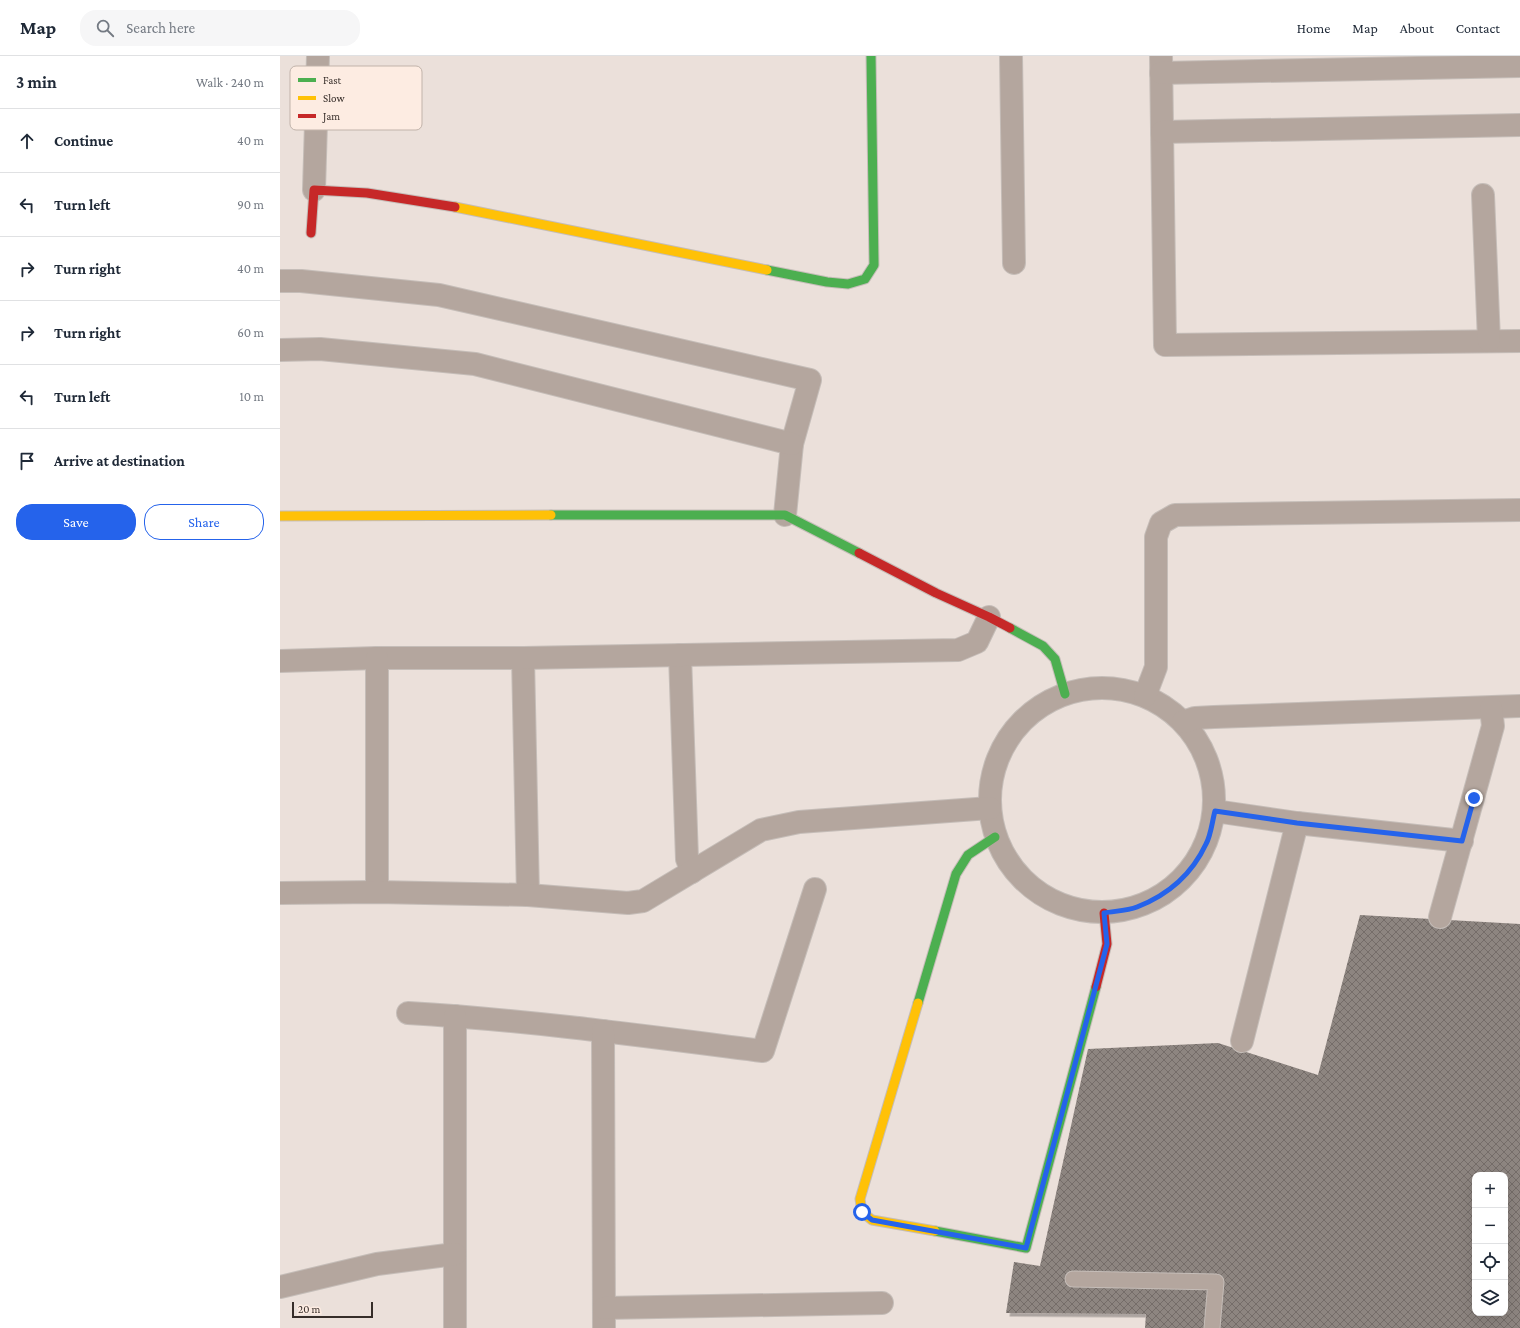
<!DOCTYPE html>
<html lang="en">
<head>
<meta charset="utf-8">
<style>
  body { margin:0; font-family:"Crimson Pro",serif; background:#f6f6f7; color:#1f2937 }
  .controls { position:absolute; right:12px; bottom:12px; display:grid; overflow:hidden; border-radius:8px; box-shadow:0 4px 16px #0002 }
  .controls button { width:36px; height:36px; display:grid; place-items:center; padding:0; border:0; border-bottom:1px solid #e0e1e3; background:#fff; color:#1f2937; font:20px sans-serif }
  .scale { position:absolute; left:12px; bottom:10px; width:81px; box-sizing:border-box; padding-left:4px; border:2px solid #362d29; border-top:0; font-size:11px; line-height:14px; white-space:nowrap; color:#362d29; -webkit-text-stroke:3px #fdece2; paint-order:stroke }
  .stop { position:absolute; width:12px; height:12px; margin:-9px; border:3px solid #2563eb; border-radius:50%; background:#fff }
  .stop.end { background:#2563eb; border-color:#fff; box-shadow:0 1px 4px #0008 }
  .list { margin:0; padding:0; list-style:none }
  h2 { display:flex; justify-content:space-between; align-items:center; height:52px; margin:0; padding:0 16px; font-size:17px }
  h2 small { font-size:13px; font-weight:400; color:#747a83 }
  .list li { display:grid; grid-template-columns:26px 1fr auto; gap:12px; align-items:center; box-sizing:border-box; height:64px; padding:0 16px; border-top:1px solid #e0e1e3 }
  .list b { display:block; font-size:15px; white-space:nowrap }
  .list em { font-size:13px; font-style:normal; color:#747a83 }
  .actions { display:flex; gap:8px; padding:12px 16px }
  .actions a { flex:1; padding:9px 0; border:1px solid #2563eb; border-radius:16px; text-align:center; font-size:14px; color:#2563eb }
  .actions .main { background:#2563eb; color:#fff }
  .icon { flex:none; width:22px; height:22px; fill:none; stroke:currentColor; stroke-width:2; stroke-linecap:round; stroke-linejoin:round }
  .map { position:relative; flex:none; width:1240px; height:1272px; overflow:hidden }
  header { display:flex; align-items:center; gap:24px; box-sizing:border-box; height:56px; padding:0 20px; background:#fff; border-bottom:1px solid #e0e1e3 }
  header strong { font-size:19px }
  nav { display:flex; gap:22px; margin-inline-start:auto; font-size:14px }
  .search { width:280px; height:36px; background:#f6f6f7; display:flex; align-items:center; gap:10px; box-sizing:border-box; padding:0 14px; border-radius:16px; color:#747a83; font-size:15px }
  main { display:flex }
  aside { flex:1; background:#fff }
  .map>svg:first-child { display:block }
</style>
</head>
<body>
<header>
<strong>Map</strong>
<div class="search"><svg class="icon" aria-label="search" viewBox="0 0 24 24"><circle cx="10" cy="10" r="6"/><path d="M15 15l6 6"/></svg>Search here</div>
<nav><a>Home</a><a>Map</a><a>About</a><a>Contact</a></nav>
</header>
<main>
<aside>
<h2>3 min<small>Walk · 240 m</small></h2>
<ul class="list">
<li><svg class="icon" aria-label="ahead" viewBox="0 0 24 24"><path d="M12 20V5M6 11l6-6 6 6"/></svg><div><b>Continue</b></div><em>40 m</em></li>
<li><svg class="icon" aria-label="left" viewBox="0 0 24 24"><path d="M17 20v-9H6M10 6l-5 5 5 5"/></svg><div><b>Turn left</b></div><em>90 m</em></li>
<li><svg class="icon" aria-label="right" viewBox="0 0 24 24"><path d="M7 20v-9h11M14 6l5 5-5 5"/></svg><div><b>Turn right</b></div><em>40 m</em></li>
<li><svg class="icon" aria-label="right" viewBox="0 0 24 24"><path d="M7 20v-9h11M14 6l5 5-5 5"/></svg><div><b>Turn right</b></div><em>60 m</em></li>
<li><svg class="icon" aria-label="left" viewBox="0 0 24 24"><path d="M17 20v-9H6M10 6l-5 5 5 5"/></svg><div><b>Turn left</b></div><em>10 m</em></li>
<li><svg class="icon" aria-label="arrive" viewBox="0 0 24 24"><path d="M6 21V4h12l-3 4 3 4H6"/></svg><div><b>Arrive at destination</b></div></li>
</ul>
<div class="actions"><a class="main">Save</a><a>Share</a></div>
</aside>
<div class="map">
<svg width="1240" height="1272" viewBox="0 0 1240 1272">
  <defs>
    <pattern id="building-cross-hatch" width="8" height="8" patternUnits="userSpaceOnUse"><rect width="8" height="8" fill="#8d8580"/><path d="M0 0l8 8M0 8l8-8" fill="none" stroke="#746d69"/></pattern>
    <filter id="shadow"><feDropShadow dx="3.5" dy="3.5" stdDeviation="0" flood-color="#0004"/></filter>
  </defs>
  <rect width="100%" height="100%" fill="#ebe0da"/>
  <path fill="url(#building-cross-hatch)" fill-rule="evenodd" filter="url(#shadow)" d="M1080 859 1240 868V1272H865L866 1258 726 1257 734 1206 760 1210 808 993 938 987 1038 1019ZM1195 1119H1225V1257H1195Z"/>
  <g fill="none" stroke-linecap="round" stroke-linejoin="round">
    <defs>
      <polyline id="lane" points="793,1223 936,1226 932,1272"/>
      <g id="street">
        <polyline points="731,0 734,207"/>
        <polyline points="881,0 885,289 1240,285"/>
        <polyline points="881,17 1240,10"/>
        <polyline points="882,76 1240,69"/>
        <polyline points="34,134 38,0"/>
        <polyline points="1203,139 1209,285"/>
        <polyline points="0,225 21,225 159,239 530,324 512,388 505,459"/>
        <polyline points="0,294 40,293 195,308 512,388"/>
        <polyline points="400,599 407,803 412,816"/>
        <polyline points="243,602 248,839"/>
        <polyline points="0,605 97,602 243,602 678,594 697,586 709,561"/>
        <circle cx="822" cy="744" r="112"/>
        <polyline points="865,640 876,611 876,481 881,467 895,459 1240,454"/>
        <polyline points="903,666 915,662 934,661 1240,650"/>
        <polyline points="935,755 1017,767 1182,785"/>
        <polyline points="97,836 97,602"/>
        <polyline points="0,837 97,836 248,839 348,847 363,845 481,774 519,766 710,752"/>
        <polyline points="1160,861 1213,670 1211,652"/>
        <path d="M128 957C247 964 365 980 483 995L535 833"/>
        <polyline points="175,960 175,1272"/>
        <polyline points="323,975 324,1272"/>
        <polyline points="962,985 1017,767"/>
        <polyline points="0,1231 97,1208 175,1198"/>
        <polyline points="324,1252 602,1247"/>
      </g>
      <g id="fast">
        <polyline points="487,214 547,226 568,228 585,223 594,209 591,0"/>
        <polyline points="271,459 505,459 579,497"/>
        <polyline points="730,572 763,590 775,603 785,638"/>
        <polyline points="638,947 676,818 688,799 715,781"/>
        <polyline points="655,1175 746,1192 816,931"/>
      </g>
      <g id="slow">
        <polyline points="175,151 487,214"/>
        <polyline points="0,460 271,459"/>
        <polyline points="638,947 580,1143 582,1156 592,1164 655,1175"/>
      </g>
      <g id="jam">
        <polyline points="31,177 34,134 87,137 175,151"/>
        <polyline points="579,497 656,537 709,561 730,572"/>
        <polyline points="816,931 827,888 824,857"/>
      </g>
    </defs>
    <use href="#lane" stroke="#c5bdb8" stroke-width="17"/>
    <use href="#street" stroke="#c5bdb8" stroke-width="24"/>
    <use href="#fast" stroke="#c5bdb8" stroke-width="11"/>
    <use href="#slow" stroke="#c5bdb8" stroke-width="11"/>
    <use href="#jam" stroke="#c5bdb8" stroke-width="11"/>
    <use href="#lane" stroke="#b4a69e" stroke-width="15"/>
    <use href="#street" stroke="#b4a69e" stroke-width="22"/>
    <use href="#fast" stroke="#4caf50" stroke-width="9"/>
    <use href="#slow" stroke="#ffc107" stroke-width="9"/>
    <use href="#jam" stroke="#c62828" stroke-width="9"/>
  </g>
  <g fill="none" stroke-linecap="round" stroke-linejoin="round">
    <path stroke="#2563eb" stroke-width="5" d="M582 1156 592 1164 746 1192 827 888 824 857C834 855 847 855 857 851 888 839 912 818 926 788 931 779 932 766 935 755L1017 767 1182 785 1194 742"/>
  </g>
  <rect x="10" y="10" width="132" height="64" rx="6" fill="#fdece2" stroke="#c1b3aa" stroke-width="1"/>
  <rect x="18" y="22" width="18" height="4" fill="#4caf50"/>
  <rect x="18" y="40" width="18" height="4" fill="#ffc107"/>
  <rect x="18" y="58" width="18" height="4" fill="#c62828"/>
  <g font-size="11" fill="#362d29">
    <text x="43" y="28">Fast</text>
    <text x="43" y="46">Slow</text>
    <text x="43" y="64">Jam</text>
  </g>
</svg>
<div class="controls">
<button>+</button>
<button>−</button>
<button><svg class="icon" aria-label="locate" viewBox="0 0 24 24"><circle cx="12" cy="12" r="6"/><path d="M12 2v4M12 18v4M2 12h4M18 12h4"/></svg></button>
<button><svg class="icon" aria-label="layers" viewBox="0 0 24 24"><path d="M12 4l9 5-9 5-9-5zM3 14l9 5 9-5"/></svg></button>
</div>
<div class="scale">20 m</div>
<div class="stop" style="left:582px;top:1156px"></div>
<div class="stop end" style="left:1194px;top:742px"></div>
</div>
</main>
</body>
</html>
